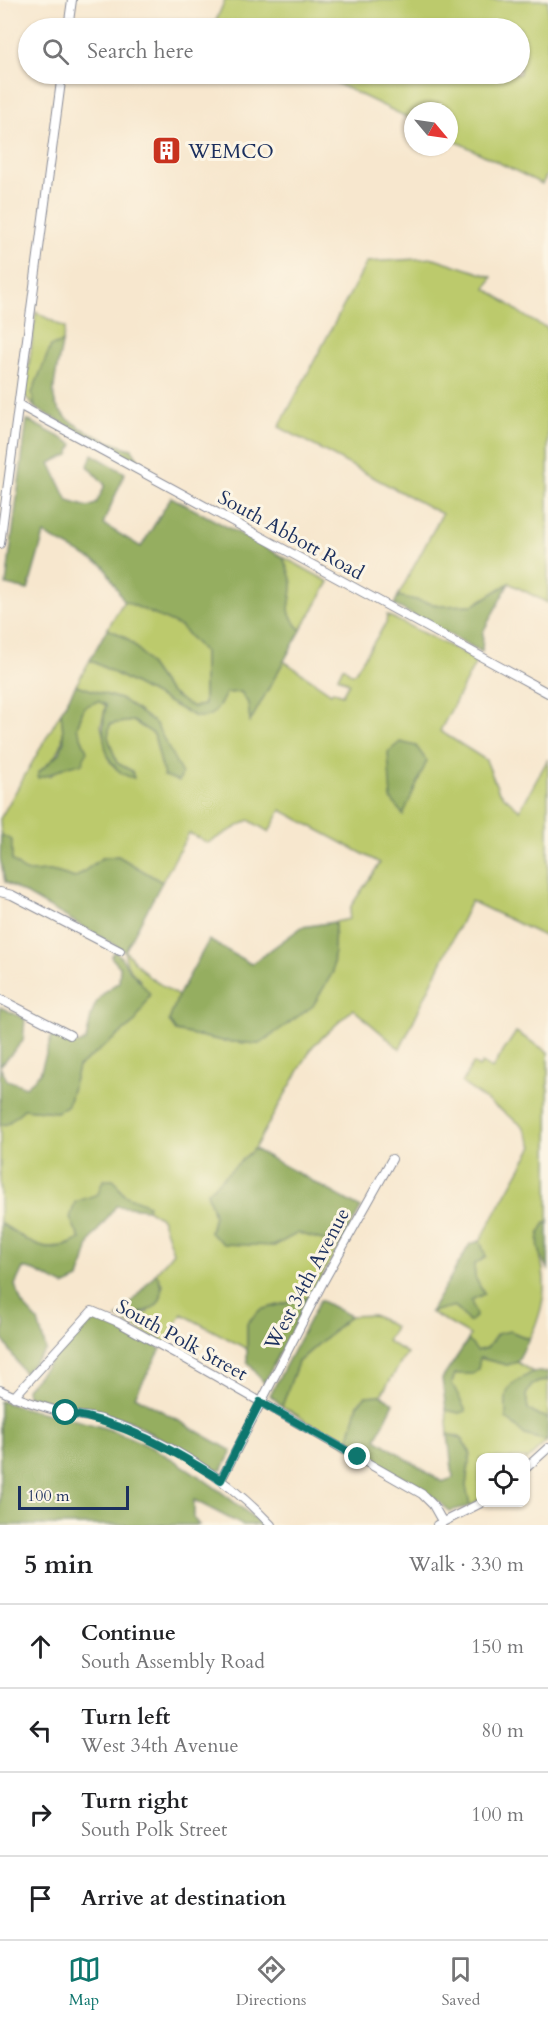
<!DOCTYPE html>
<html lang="en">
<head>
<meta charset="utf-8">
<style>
  body { margin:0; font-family:Cardo,serif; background:#f6f6f6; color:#202124 }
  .controls { position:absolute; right:18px; bottom:18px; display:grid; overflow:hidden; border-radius:12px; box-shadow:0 2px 4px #0004 }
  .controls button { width:54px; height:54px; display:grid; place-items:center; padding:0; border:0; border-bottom:2px solid #e0e0e0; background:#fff; color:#202124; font:30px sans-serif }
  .compass { position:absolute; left:404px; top:102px; width:54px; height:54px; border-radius:50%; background:#fff; box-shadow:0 2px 4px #0004; rotate:119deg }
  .scale { position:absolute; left:18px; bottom:15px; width:111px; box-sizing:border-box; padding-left:6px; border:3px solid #1b2f5e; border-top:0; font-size:16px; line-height:21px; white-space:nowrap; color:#1b2f5e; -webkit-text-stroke:4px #fcf5e5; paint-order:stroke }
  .stop { position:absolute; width:18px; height:18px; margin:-14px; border:4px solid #0f766e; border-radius:50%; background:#fff }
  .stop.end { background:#0f766e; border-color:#fff; box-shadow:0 2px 6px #0008 }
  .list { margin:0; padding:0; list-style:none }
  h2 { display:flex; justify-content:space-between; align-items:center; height:78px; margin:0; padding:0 24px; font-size:26px }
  h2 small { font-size:20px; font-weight:400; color:#757577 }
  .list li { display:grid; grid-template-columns:39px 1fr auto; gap:18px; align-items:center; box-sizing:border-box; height:84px; padding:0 24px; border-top:2px solid #e0e0e0 }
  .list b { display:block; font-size:22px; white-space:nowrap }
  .list p { margin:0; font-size:20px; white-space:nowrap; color:#757577 }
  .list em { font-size:20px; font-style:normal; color:#757577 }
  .icon { flex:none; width:33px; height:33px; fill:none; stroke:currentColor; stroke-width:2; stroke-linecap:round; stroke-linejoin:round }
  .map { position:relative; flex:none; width:548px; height:1525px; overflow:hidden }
  .search { position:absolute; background:#fff; box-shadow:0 2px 4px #0004; left:18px; right:18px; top:18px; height:66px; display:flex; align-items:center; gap:15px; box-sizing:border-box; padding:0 21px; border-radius:33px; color:#757577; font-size:22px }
  .sheet { height:414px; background:#fff }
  nav { display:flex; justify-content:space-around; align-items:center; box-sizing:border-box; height:84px; border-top:2px solid #e0e0e0; background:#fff; font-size:16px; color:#757577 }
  nav a { display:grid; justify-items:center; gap:3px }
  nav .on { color:#0f766e }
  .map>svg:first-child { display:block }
</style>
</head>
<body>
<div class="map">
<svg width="548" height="1525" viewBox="0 0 548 1525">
  <rect width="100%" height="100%" fill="#fcf5e5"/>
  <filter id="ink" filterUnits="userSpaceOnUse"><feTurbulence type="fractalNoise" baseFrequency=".0167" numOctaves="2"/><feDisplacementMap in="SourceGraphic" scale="12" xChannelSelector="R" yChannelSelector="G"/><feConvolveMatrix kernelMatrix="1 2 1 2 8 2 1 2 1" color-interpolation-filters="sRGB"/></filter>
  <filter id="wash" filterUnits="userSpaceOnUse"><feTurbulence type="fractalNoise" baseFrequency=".008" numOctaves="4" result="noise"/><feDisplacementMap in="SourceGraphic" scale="24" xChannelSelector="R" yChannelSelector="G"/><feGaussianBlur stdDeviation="1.35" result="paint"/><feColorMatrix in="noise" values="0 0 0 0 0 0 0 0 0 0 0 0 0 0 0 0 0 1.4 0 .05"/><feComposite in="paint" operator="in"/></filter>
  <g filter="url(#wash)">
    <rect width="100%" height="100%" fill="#f7e7ce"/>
    <g fill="#bcca6c" stroke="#6c7c65" stroke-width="1.5">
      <polygon points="225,0 548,0 548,173 542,184 449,138 449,111 413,111 413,120 317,74 520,74 520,28 221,28 214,25"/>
      <path d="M434 258 492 277 486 289C508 301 524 320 548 328V603L509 583 474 605 442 606 398 596 442 514 279 427 367 262Z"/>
      <polygon points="36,312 65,328 62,343 51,346 32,393 35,408 25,396"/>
      <path d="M283 557 329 582 301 630C281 607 292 609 292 585 292 577 285 565 283 557Z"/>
      <path d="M124 601 180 626 204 652V705L193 707C184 702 172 696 166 688 148 665 138 638 107 629Z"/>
      <path d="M387 615 477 660 440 731 486 760 499 792 520 810 548 759V938L471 901 400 1049 353 1009 313 1046 254 1149 207 1192 214 1215 210 1232 274 1246 298 1233 340 1245 309 1297 260 1310 247 1323V1349L182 1314 165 1344 118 1318 147 1313 163 1286 156 1273 173 1252 161 1218 147 1209V1205L124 1195 114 1180 70 1218 80 1239C43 1259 33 1242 0 1223V1125L7 1124 24 1109 56 1112 68 1105 78 1067 135 1022 140 980C131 972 124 964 125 951L148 976 178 996 169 1021 176 1031 223 1041 259 1044 333 972 335 922 349 919 351 906 380 863 281 810 269 832 249 820 208 843 189 833 162 882 118 856 102 858 75 878C67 876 56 871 47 871 43 871 39 874 34 873 9 870 0 838 0 819L61 712C65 746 64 749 39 772L50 776 87 751 77 728 84 707 98 701 106 705 101 726 110 762 132 771 117 763 108 737 110 724 133 721 154 734 164 776 156 724 123 700 76 685 90 660 196 717 226 693 241 692 248 703 250 721 284 661 331 693 333 691 342 695 349 683 338 677 343 667 352 674 355 672 386 623Z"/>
      <path d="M516 1032 548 1052V1223H545L540 1255C548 1285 544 1311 529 1339L510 1331 487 1348 476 1351 468 1340 470 1335 430 1312 455 1306 469 1322 471 1300 484 1294 475 1277 474 1265 486 1257 480 1241 533 1146 523 1126 462 1083 473 1063 479 1067 482 1063 492 1069Z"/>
      <polygon points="373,1315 395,1327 387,1341 407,1353 381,1395 366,1396 358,1404 347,1446 282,1406 298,1362 350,1316"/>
      <polygon points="479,1358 507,1365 517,1362 533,1372 512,1384 525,1435 547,1441 526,1461 526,1458 480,1458 480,1499 470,1506 466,1486 470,1452 461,1438 448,1434 446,1410 459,1413 452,1383 455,1374 478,1369"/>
      <polygon points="548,1380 548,1417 537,1415 528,1409 526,1395 532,1384"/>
    </g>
    <g fill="#95ae60" stroke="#586e5f" stroke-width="1.5">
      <path d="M62 343C60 359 52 382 54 398 57 423 111 444 132 449L143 466 35 408 32 393 51 346Z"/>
      <path d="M27 420 73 444 69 455 50 463 68 501 88 507 96 504 105 485 88 466 92 454 125 473 103 524 141 547 171 497 283 557C285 565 292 577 292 585 292 609 281 607 301 630L250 722 248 703 241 692 226 693C218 709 215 718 196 717L90 660 107 629C138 638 148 665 166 688 172 696 184 702 193 707L204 705V652L180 626 124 601 104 566 44 534 28 590 6 585Z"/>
      <polygon points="509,583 483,632 482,652 394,605 398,596 442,606 474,605"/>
      <path d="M76 685 123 700 156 724 182 774 179 781 164 776 154 734 133 721 110 724 108 737 117 763 132 771 134 778C102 771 100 732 106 705L98 701 84 707 77 728 87 751 82 764C65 763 55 775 38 778L39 772 60 753 64 740 61 712Z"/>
      <polygon points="400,742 416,746 427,761 403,815 391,799 388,752"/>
      <path d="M1 835 12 840V860C27 875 27 872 46 871 55 870 66 876 75 878L102 858 118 856 162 882 125 951 5 882 0 858Z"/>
      <polygon points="335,922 333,972 313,1006 259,1044 223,1041 176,1031 169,1021 178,996 209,940 251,964 302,927"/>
      <path d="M115 951C124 958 125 966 133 974 140 981 144 986 150 994L135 1022 78 1067 68 1105 57 1112 24 1109 7 1124 0 1125V1067L7 1080 26 1087 40 1073 53 1032 77 1044 86 1041C92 1011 91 999 119 982L120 967 111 957Z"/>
      <polygon points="0,1007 25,1019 23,1041 0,1066"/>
      <polygon points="254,1149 361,1208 340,1245 298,1233 274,1246 224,1244 210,1233 214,1215 207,1192"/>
      <path d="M103 1180H114L124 1195 148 1205 147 1209 116 1206 90 1241 79 1279 64 1286 35 1271 23 1268 15 1285 22 1304 38 1321 46 1350 24 1373 3 1340 4 1322 0 1317V1223C32 1242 44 1260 80 1239L70 1218 75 1202 98 1194Z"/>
      <path d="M545 1223H548V1269C539 1255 533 1238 545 1223Z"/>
      <polygon points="480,1241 486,1257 474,1265 475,1277 484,1294 471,1300 476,1316 469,1322 455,1306 430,1312 470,1244"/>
      <path d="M156 1273C174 1307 147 1313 118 1318Z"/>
      <polygon points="309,1297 264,1383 247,1361 247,1323 260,1310"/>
      <polygon points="320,1300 350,1316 298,1362 282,1406 270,1395"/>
      <polygon points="92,1319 105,1319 161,1349 135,1396 232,1451 222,1470 215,1470 130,1421 27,1396 26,1389 85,1323"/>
      <polygon points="510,1331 529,1339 517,1362 507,1365 480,1358 478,1369 473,1374 455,1374 452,1383 466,1411 459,1413 446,1410 442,1379 468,1340 477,1351 487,1348 497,1334"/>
      <path d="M533 1372H548V1380L532 1384 526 1395 528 1409 537 1415 548 1417 547 1441 525 1435 506 1418C505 1386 505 1388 533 1372Z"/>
      <polygon points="381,1395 394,1403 376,1439 442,1482 453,1478 448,1434 461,1438 470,1452 466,1486 470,1506 450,1511 426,1491 347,1446 358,1404 366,1396"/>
      <path d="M0 1401C32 1412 65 1416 98 1426 159 1444 214 1484 262 1525H242L194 1500V1519L199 1525H0Z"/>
    </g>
  </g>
  <g filter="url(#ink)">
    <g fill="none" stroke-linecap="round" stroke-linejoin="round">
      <defs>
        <g id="minor">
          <polyline points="68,28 72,0"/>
          <polyline points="19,405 548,693"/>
          <polyline points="0,544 62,74"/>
          <polyline points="0,892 12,895 120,951"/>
          <polyline points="0,999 70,1035"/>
          <path d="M0 1390C20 1400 43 1407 65 1413 77 1416 89 1416 101 1419 164 1438 226 1477 271 1525"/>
          <polyline points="14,1397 92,1311 118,1322 184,1358 422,1494 433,1505 442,1521"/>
          <polyline points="526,1468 548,1448"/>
          <polyline points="221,1480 323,1282 392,1159"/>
          <polyline points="437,1525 483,1502"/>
        </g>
      </defs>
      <use href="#minor" stroke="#898b96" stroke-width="10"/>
      <use href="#minor" stroke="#fff" stroke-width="8"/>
    </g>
  </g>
  <g fill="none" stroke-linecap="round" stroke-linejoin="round" filter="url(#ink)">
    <path stroke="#0f766e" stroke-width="8" d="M66 1413C124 1422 171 1449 221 1480L260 1402 358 1457"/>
  </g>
  <defs>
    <symbol id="building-square" viewBox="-11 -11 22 22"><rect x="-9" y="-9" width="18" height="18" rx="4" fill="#c8321e" stroke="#fcf5e5"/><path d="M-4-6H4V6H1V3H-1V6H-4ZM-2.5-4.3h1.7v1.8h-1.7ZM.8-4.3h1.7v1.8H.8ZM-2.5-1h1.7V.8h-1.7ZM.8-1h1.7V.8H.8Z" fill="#fff"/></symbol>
  </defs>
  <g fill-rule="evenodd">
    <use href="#building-square" x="150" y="134" width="33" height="33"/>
  </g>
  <g text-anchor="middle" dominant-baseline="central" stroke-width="6" stroke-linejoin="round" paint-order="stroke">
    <g font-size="20" fill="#1b2f5e" stroke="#fcf5e5" text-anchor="start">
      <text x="188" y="151">WEMCO</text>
    </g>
    <g font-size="20" fill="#1b2f5e" stroke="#fcf5e5">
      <text transform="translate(291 535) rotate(29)">South Abbott Road</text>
      <text transform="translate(307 1279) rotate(-62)">West 34th Avenue</text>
      <text transform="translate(182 1340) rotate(29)">South Polk Street</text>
    </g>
  </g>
</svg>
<div class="controls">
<button><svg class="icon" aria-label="locate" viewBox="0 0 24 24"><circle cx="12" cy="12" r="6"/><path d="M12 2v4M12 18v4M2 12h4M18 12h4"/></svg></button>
</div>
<svg class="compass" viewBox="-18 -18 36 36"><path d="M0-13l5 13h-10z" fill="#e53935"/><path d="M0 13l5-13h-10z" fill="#757577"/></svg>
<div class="scale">100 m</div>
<div class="stop" style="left:66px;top:1413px"></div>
<div class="stop end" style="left:358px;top:1457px"></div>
<div class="search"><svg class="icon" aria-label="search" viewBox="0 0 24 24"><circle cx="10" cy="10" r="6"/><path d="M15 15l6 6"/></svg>Search here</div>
</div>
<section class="sheet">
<h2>5 min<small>Walk · 330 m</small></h2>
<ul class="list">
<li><svg class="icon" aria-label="ahead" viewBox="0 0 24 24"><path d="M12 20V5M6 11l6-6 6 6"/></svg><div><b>Continue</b><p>South Assembly Road</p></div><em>150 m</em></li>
<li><svg class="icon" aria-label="left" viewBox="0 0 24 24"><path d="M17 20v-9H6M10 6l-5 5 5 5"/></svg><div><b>Turn left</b><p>West 34th Avenue</p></div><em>80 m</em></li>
<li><svg class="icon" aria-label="right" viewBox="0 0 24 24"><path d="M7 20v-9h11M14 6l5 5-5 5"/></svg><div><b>Turn right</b><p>South Polk Street</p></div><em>100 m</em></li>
<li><svg class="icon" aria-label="arrive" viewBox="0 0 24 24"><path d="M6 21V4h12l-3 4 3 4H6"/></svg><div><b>Arrive at destination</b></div></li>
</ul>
</section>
<nav>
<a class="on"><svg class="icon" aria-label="map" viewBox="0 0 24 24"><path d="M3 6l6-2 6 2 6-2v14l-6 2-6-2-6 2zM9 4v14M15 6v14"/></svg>Map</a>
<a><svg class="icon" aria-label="directions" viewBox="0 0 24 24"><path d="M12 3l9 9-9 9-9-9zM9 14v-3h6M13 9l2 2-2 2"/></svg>Directions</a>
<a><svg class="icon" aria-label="saved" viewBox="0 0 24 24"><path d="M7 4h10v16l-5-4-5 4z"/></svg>Saved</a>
</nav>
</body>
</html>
